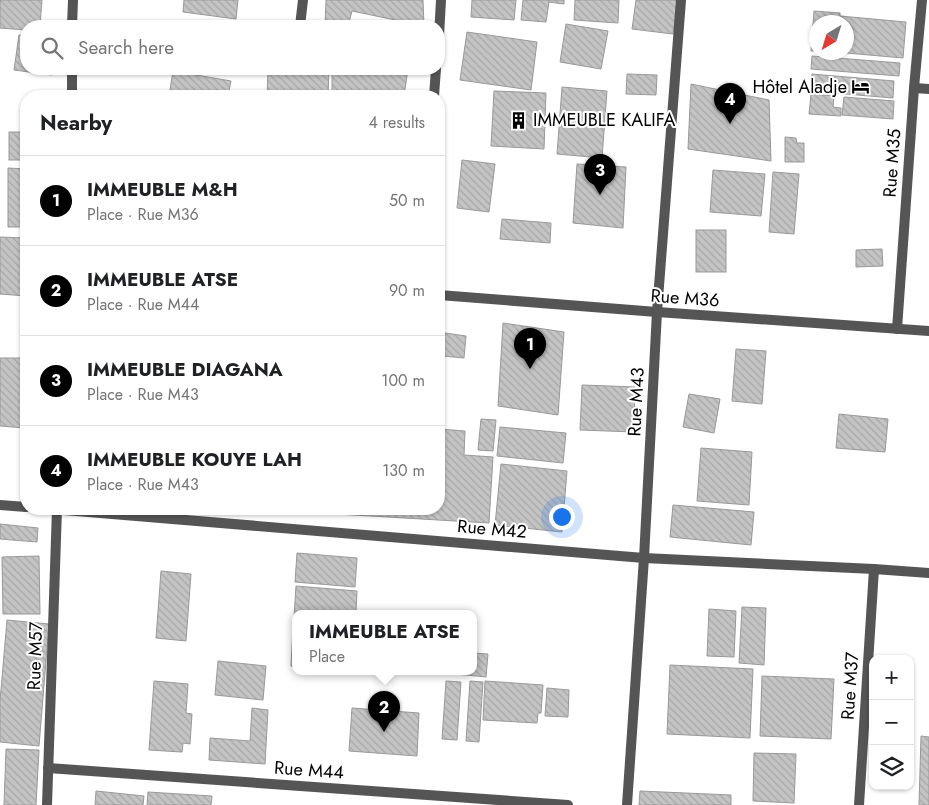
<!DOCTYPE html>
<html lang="en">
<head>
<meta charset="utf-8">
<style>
  body { margin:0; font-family:Jost,sans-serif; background:#f2f2f2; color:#202124 }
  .controls { position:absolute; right:15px; bottom:15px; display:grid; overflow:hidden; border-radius:10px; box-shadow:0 1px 4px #0004 }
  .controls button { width:45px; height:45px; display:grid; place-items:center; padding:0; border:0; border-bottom:1px solid #e0e0e0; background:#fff; color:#202124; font:25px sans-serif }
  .compass { position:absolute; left:809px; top:15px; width:45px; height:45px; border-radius:50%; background:#fff; box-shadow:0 1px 4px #0004; rotate:218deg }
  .you { position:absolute; left:561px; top:516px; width:18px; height:18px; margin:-12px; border:4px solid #fff; border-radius:50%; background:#1a73e8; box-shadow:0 0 0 8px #1a73e833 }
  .badge { display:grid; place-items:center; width:32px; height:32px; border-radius:50%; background:#000; color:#fff; font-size:16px; font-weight:700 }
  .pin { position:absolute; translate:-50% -41px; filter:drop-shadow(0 1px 2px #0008) }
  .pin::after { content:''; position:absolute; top:26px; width:18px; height:15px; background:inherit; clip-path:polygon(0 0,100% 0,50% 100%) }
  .popup { position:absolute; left:292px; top:610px; width:185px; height:65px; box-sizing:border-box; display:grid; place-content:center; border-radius:10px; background:#fff; filter:drop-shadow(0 1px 4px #0005); font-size:16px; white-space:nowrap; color:#757577 }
  .popup b { font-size:19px; color:#202124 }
  .popup::after { content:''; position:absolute; left:50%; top:100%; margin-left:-10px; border:10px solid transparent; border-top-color:#fff }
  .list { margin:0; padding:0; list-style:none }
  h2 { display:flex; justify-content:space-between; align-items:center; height:65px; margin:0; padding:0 20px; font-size:21px }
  h2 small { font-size:16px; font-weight:400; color:#757577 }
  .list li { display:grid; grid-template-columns:32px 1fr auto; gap:15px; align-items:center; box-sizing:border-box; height:90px; padding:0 20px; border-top:1px solid #e0e0e0 }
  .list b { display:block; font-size:19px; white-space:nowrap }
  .list p { margin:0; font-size:16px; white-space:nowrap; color:#757577 }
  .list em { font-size:16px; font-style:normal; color:#757577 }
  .icon { flex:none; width:28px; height:28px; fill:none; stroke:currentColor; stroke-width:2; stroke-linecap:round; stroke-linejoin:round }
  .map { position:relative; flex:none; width:929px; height:805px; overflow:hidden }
  .search { position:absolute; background:#fff; box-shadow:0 1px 4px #0004; left:20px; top:20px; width:425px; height:55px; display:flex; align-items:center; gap:12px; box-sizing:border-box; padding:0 18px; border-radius:20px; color:#757577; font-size:19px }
  .panel { position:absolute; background:#fff; box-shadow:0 1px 4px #0004; left:20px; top:90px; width:425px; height:425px; border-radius:20px }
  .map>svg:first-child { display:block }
</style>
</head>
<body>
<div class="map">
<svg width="929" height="805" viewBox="0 0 929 805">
  <defs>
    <pattern id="building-back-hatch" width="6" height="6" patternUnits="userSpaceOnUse" patternTransform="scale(1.25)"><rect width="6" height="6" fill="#c4c4c4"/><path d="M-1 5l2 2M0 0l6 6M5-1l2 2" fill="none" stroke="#a7a7a7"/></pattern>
  </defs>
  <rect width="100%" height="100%" fill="#fff"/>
  <g fill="url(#building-back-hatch)" stroke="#999">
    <polygon points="0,0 42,0 40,26 26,26 26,30 0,28"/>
    <polygon points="184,0 238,0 236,19 183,12"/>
    <polygon points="326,0 423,0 424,26 352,11 348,26 325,26"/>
    <polygon points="472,0 516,0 514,20 471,17"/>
    <polygon points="523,0 564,0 564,4 549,2 546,22 521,20"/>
    <polygon points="575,0 619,0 618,23 574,20"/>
    <polygon points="636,0 677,0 673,34 632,29"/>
    <polygon points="814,11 840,13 840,16 906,22 903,58 835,52 846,52 846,22 816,22 816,51 811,51"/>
    <polygon points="566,24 608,31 601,69 560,62"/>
    <polygon points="467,32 537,42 531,90 460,80"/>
    <polygon points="19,35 26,36 26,69 53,69 52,75 14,70"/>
    <polygon points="812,56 900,63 899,76 811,69"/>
    <polygon points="268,69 329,69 328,96 267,96"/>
    <polygon points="332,69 408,69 404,96 332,96"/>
    <polygon points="173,71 231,81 228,96 169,96"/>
    <polygon points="627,74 657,75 656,95 626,94"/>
    <polygon points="812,74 894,81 893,98 810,91"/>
    <polygon points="691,84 769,100 771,161 688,149"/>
    <polygon points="562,87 607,91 602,158 557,154"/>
    <polygon points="494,91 546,93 544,149 491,146"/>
    <polygon points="811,94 834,96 833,107 841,108 841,116 809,114"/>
    <polygon points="844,97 894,101 893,119 842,115"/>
    <rect x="9" y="132" width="17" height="28"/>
    <polygon points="785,137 796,138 797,143 804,143 804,162 785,162"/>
    <polygon points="462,160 495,164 489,212 457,208"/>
    <polygon points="577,164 626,167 623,228 573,223"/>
    <polygon points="8,168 26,169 26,227 8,227"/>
    <polygon points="713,170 765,174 761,216 710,212"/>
    <polygon points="773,172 799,174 794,234 769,232"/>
    <polygon points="502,219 551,223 550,243 500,239"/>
    <rect x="696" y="230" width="30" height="42"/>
    <polygon points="0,237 26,238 26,296 0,294"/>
    <polygon points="882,249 883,266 856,267 856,250"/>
    <polygon points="503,323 564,332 558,415 498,406"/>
    <polygon points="445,333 466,336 464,358 443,356"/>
    <polygon points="736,349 766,351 762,404 732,401"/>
    <polygon points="0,358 26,358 26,428 0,426"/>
    <polygon points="582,385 635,387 634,432 580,430"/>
    <polygon points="689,394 720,399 714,433 683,427"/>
    <polygon points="839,414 888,419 885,452 836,448"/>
    <polygon points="481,419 496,420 493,451 478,450"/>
    <polygon points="500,427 566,433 563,463 497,456"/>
    <polygon points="439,429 465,431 464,455 493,457 489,523 303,512 304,509 439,509"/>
    <polygon points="701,448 752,452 749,505 697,501"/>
    <polygon points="501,464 567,471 562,532 495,525"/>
    <polygon points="673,505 754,512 751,545 670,537"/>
    <polygon points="0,524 38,528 37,542 0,539"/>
    <polygon points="297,553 357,558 355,587 295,582"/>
    <polygon points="39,556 40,614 3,614 2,557"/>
    <polygon points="161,571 191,574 186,641 156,638"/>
    <polygon points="296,586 357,591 356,613 295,613 295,618 294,617"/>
    <polygon points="742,607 766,608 764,665 739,663"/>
    <polygon points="709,609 736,611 734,657 707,656"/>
    <polygon points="7,620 49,624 39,746 0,742 0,701"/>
    <polygon points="293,627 295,627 295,667 291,666"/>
    <polygon points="473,653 488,654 486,677 426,671 473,671"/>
    <polygon points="218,661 266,666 263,700 215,695"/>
    <polygon points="670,665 753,669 750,738 667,734"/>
    <polygon points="762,676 834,679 831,739 760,736"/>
    <polygon points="154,681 188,684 186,713 192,714 190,744 183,743 182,752 149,750"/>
    <polygon points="446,681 461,682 457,740 442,739"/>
    <polygon points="470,681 483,682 479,742 466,741"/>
    <polygon points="485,681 543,685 541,713 538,713 537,723 483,720"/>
    <polygon points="547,688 569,690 568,717 545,716"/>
    <polygon points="252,708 268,710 265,764 209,760 210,738 250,741"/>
    <polygon points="352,708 419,713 417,756 349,751"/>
    <polygon points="921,736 929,737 929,805 919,805"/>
    <polygon points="6,749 39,750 36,805 4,805"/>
    <polygon points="754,753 796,754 794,803 753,801"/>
    <polygon points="96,791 144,796 143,805 95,805"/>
    <polygon points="640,791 731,795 731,805 639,805"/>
    <polygon points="148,792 212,796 211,805 147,805"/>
  </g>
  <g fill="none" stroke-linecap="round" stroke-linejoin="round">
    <g stroke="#555" stroke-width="10">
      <polyline points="72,26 73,0"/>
      <polyline points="300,26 303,0"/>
      <polyline points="439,36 441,0"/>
      <polyline points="914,88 929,89"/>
      <polyline points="72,96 72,69"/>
      <polyline points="434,96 436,69"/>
      <polyline points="439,295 657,312 929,331"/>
      <polyline points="897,329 914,88 922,0"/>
      <polyline points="0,505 26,507"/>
      <polyline points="52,509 644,558 874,569 929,573"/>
      <polyline points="48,768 568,805"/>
      <polyline points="47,805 57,509"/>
      <polyline points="627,805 644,558 657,312 681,0"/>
      <polyline points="859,805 874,569"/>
    </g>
  </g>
  <defs>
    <symbol id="hotel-bare" viewBox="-9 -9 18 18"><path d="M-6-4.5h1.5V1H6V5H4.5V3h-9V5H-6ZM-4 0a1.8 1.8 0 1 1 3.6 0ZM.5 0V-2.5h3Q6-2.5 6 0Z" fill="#000" stroke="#fff" stroke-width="2.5" paint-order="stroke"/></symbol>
    <symbol id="building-bare" viewBox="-9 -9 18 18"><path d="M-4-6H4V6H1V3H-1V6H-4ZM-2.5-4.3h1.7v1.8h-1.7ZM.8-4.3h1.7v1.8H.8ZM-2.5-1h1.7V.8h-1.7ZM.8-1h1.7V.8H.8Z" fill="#000" stroke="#fff" stroke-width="2.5" paint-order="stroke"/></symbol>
  </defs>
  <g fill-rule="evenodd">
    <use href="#hotel-bare" x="848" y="74" width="25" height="25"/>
    <use href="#building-bare" x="506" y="108" width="25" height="25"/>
  </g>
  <g text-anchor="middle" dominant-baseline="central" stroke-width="4" stroke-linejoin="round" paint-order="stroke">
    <g font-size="18" fill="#000" stroke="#fff" text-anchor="end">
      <text x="847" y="87">Hôtel Aladje</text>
      <text x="533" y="120" text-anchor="start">IMMEUBLE KALIFA</text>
    </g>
    <g font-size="18" fill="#000" stroke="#fff">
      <text transform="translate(892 163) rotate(-86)">Rue M35</text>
      <text transform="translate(685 298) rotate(4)">Rue M36</text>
      <text transform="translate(636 402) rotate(-87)">Rue M43</text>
      <text transform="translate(492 529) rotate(5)">Rue M42</text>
      <text transform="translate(35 656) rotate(-88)">Rue M57</text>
      <text transform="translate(850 686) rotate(-86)">Rue M37</text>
      <text transform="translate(309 770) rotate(4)">Rue M44</text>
    </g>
  </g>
</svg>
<div class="controls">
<button>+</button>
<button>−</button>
<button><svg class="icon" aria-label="layers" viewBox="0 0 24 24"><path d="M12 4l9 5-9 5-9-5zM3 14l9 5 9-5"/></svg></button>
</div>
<svg class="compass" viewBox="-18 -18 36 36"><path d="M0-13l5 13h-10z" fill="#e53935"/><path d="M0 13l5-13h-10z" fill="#757577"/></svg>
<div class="you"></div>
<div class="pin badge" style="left:530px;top:369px">1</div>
<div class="pin badge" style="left:384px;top:732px">2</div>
<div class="popup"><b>IMMEUBLE ATSE</b>Place</div>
<div class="pin badge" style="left:600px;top:195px">3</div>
<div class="pin badge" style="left:730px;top:124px">4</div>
<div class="search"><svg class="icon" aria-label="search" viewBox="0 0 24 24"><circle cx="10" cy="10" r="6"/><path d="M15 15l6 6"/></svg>Search here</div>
<section class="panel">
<h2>Nearby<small>4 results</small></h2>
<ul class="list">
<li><span class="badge">1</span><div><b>IMMEUBLE M&amp;H</b><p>Place · Rue M36</p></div><em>50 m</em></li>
<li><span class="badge">2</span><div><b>IMMEUBLE ATSE</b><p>Place · Rue M44</p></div><em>90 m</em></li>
<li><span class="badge">3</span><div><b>IMMEUBLE DIAGANA</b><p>Place · Rue M43</p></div><em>100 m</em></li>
<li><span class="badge">4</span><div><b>IMMEUBLE KOUYE LAH</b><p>Place · Rue M43</p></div><em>130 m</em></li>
</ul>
</section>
</div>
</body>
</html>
